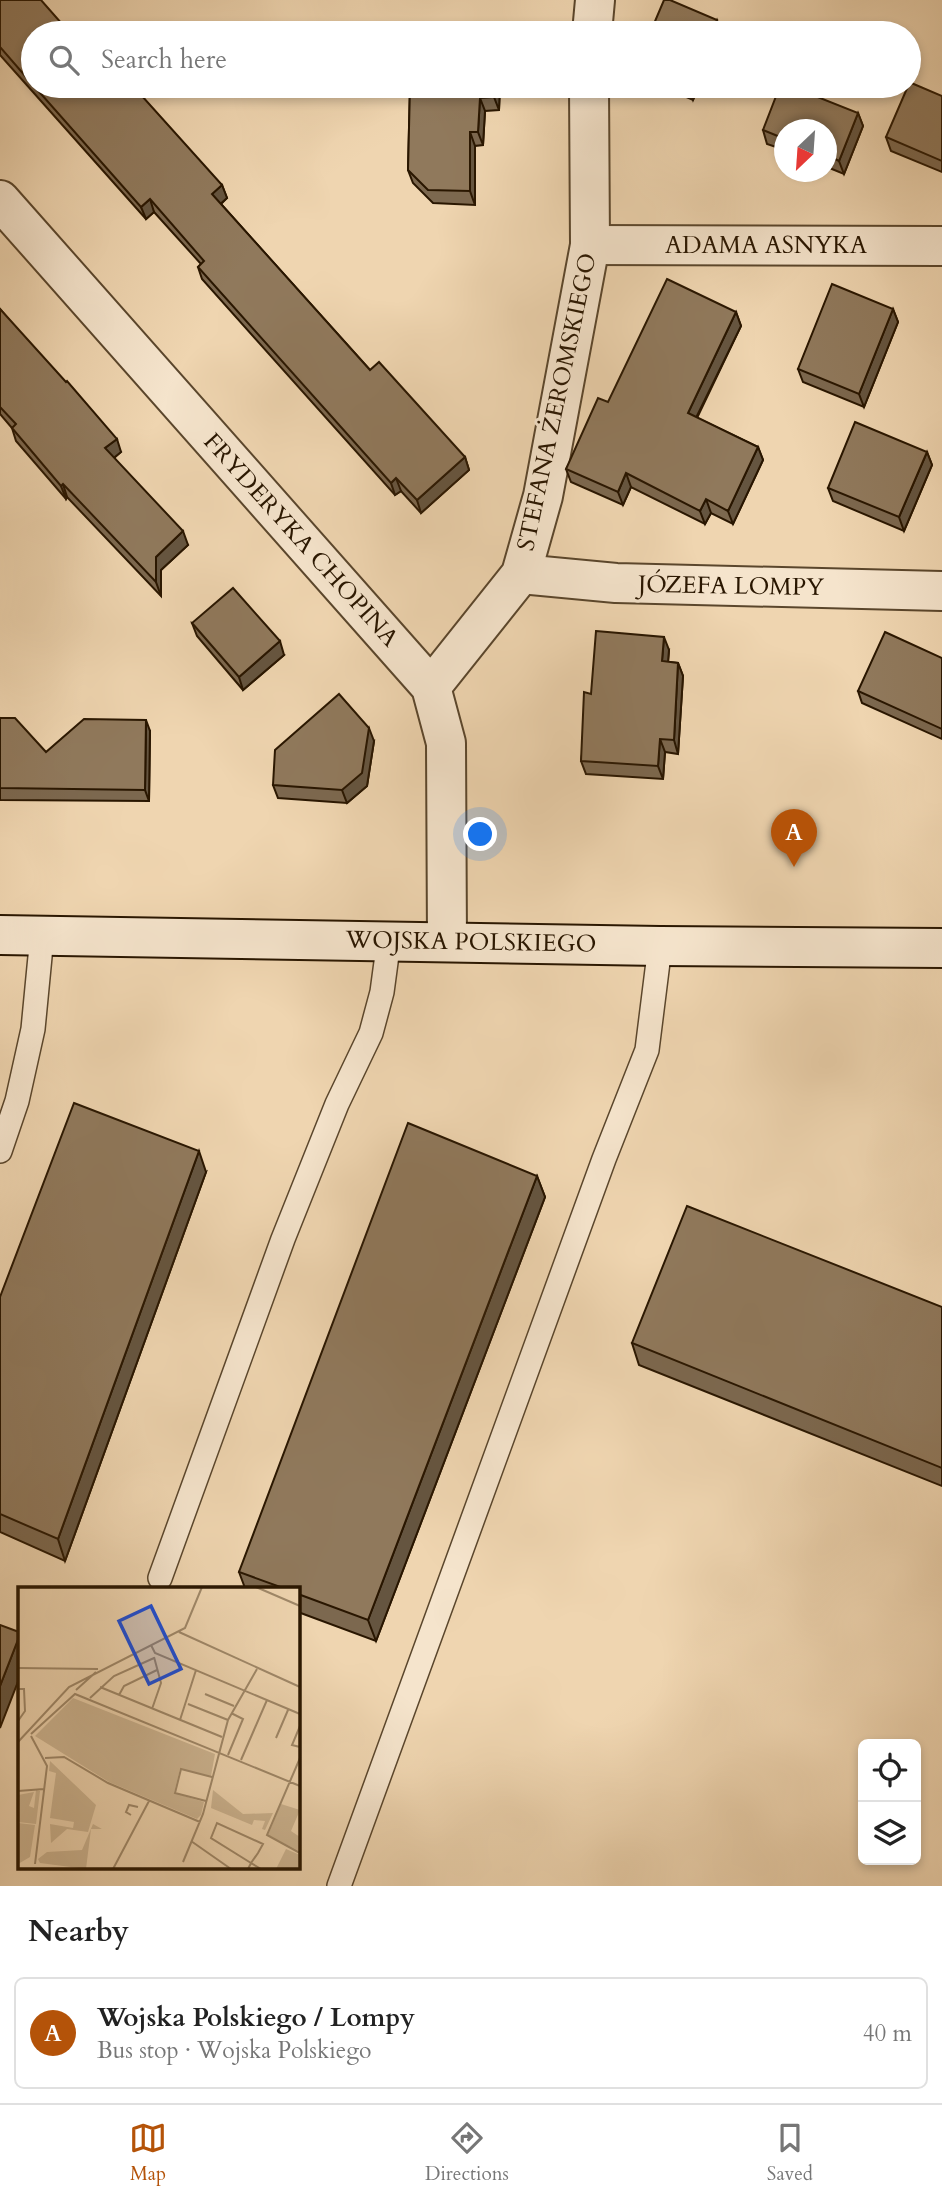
<!DOCTYPE html>
<html lang="en">
<head>
<meta charset="utf-8">
<style>
  body { margin:0; font-family:Cardo,serif; background:#f6f6f6; color:#222 }
  .controls { position:absolute; right:21px; bottom:21px; display:grid; overflow:hidden; border-radius:10px; box-shadow:0 4px 10px #0003 }
  .controls button { width:63px; height:63px; display:grid; place-items:center; padding:0; border:0; border-bottom:2px solid #e0e0e0; background:#fff; color:#222; font:35px sans-serif }
  .compass { position:absolute; left:774px; top:119px; width:63px; height:63px; border-radius:50%; background:#fff; box-shadow:0 4px 10px #0003; rotate:205deg }
  .you { position:absolute; left:481px; top:835px; width:24px; height:24px; margin:-18px; border:5px solid #fff; border-radius:50%; background:#1a73e8; box-shadow:0 0 0 10px #1a73e833 }
  .badge { display:grid; place-items:center; width:46px; height:46px; border-radius:50%; background:#b45309; color:#fff; font-size:23px; font-weight:700 }
  .pin { position:absolute; translate:-50% -58px; filter:drop-shadow(0 2px 4px #0008) }
  .pin::after { content:''; position:absolute; top:37px; width:24px; height:21px; background:inherit; clip-path:polygon(0 0,100% 0,50% 100%) }
  .list { margin:0; padding:0; list-style:none }
  h2 { display:flex; justify-content:space-between; align-items:center; height:91px; margin:0; padding:0 28px; font-size:30px }
  h2 small { font-size:23px; font-weight:400; color:#767676 }
  .list li { display:grid; grid-template-columns:46px 1fr auto; gap:21px; align-items:center; box-sizing:border-box; height:112px; margin:0 14px 14px; padding:0 14px; border:2px solid #e0e0e0; border-radius:10px }
  .list b { display:block; font-size:26px; white-space:nowrap }
  .list p { margin:0; font-size:23px; white-space:nowrap; color:#767676 }
  .list em { font-size:23px; font-style:normal; color:#767676 }
  .icon { flex:none; width:38px; height:38px; fill:none; stroke:currentColor; stroke-width:2; stroke-linecap:round; stroke-linejoin:round }
  .map { position:relative; flex:none; width:942px; height:1886px; overflow:hidden }
  .search { position:absolute; background:#fff; box-shadow:0 4px 10px #0003; left:21px; right:21px; top:21px; height:77px; display:flex; align-items:center; gap:18px; box-sizing:border-box; padding:0 24px; border-radius:38px; color:#767676; font-size:26px }
  .sheet { height:217px; background:#fff }
  nav { display:flex; justify-content:space-around; align-items:center; box-sizing:border-box; height:98px; border-top:2px solid #e0e0e0; background:#fff; font-size:19px; color:#767676 }
  nav a { display:grid; justify-items:center; gap:4px }
  nav .on { color:#b45309 }
  .map>svg:first-child { display:block }
</style>
</head>
<body>
<div class="map">
<svg width="942" height="1886" viewBox="0 0 942 1886">
  <rect width="100%" height="100%" fill="#efd5b0"/>
  <filter id="stains"><feTurbulence type="fractalNoise" baseFrequency=".00286" numOctaves="4"/><feColorMatrix values="0 0 0 0 .2 0 0 0 0 .09 0 0 0 0 .02 0 0 0 .5 -.17"/></filter>
  <radialGradient id="worn" r=".72"><stop offset=".6" stop-color="#630" stop-opacity="0"/><stop offset="1" stop-color="#630" stop-opacity=".3"/></radialGradient>
  <g fill="none" stroke-linecap="round" stroke-linejoin="round">
    <defs>
      <g id="lane">
        <polyline points="0,1151 17,1101 33,1029 42,936"/>
        <polyline points="160,1578 283,1239 337,1104 371,1033 382,992 389,940"/>
        <polyline points="339,1886 604,1159 647,1050 660,946"/>
      </g>
      <g id="street">
        <polyline points="592,33 595,0"/>
        <polyline points="0,200 431,687 446,743 447,941"/>
        <polyline points="590,245 942,246"/>
        <polyline points="521,574 616,583 942,591"/>
        <polyline points="431,687 521,574 543,496 590,245 589,86"/>
      </g>
      <polyline id="secondary" points="0,935 660,946 942,948"/>
    </defs>
    <use href="#lane" stroke="#5a462c" stroke-width="26"/>
    <use href="#street" stroke="#5a462c" stroke-width="42"/>
    <use href="#secondary" stroke="#291600" stroke-width="42"/>
    <use href="#lane" stroke="#f5e4cc" stroke-width="23"/>
    <use href="#street" stroke="#f5e4cc" stroke-width="38"/>
    <use href="#secondary" stroke="#f5e4cc" stroke-width="38"/>
  </g>
  <g fill="#7c684f" stroke="#291600" stroke-width="2">
    <polygon points="0,0 33,33 33,86 115,86 222,185 227,198 221,204 370,370 465,457 469,470 421,513 401,491 395,495 202,279 198,267 201,264 154,212 146,219 0,55"/>
    <polygon points="410,86 500,86 499,110 485,111 483,145 475,146 475,205 433,203 413,183 408,170"/>
    <polygon points="661,86 699,86 693,100"/>
    <polygon points="942,96 942,172 891,151 886,137"/>
    <polygon points="858,113 863,126 844,174 827,167 827,130 785,130 785,150 767,144 763,130"/>
    <polygon points="0,309 121,452 114,458 188,545 161,570 161,596 67,497 66,499 16,441 12,428 0,414"/>
    <polygon points="893,309 898,322 864,407 803,382 798,369"/>
    <polygon points="736,312 741,326 697,418 758,447 763,460 733,524 711,513 705,524 631,487 623,505 571,482 566,469 608,402"/>
    <polygon points="927,452 932,465 904,531 833,501 828,488"/>
    <polygon points="192,623 284,655 243,690 197,636"/>
    <polygon points="669,650 668,662 678,663 683,676 678,754 665,752 663,779 586,774 581,761 591,694"/>
    <polygon points="942,658 942,739 862,703 858,691"/>
    <polygon points="0,718 46,752 150,731 149,801 0,800"/>
    <polygon points="374,741 367,786 347,803 278,798 273,785"/>
    <polygon points="206,1172 65,1561 0,1532 0,1297"/>
    <polygon points="537,1176 545,1197 376,1641 298,1612 298,1588 245,1588 239,1572"/>
    <polygon points="942,1307 942,1486 639,1365 632,1343"/>
  </g>
  <g fill="#655540" stroke="#291600" stroke-width="2">
    <polygon points="717,20 722,33 711,33"/>
    <polygon points="494,86 500,86 499,110 494,97"/>
    <polygon points="688,86 699,86 693,100"/>
    <polygon points="480,98 485,111 483,145 478,132"/>
    <polygon points="858,113 863,126 844,174 839,161"/>
    <polygon points="470,132 475,146 475,205 470,191"/>
    <polygon points="222,185 227,198 217,207 212,194"/>
    <polygon points="150,199 154,212 146,219 141,207"/>
    <polygon points="893,309 898,322 864,407 859,394"/>
    <polygon points="736,312 741,326 692,426 688,413"/>
    <polygon points="117,439 121,452 110,461 105,448"/>
    <polygon points="758,447 763,460 733,524 728,511"/>
    <polygon points="927,452 932,465 904,531 899,517"/>
    <polygon points="465,457 469,470 421,513 417,500"/>
    <polygon points="626,473 631,487 623,505 618,492"/>
    <polygon points="396,478 401,491 395,495 391,483"/>
    <polygon points="63,484 67,497 66,499 61,486"/>
    <polygon points="706,499 711,513 705,524 700,511"/>
    <polygon points="183,531 188,545 161,570 161,596 156,582 156,557"/>
    <polygon points="664,637 669,650 667,674 662,661"/>
    <polygon points="280,641 284,655 243,690 239,677"/>
    <polygon points="678,663 683,676 678,754 674,740"/>
    <polygon points="146,720 150,731 149,801 145,790"/>
    <polygon points="369,728 374,741 367,786 347,803 342,790"/>
    <polygon points="660,739 665,752 663,779 658,766"/>
    <polygon points="199,1151 206,1172 65,1561 58,1539"/>
    <polygon points="537,1176 545,1197 376,1641 368,1620"/>
    <polygon points="19,1637 19,1679 0,1728 0,1686"/>
  </g>
  <g fill="#90795c" stroke="#291600" stroke-width="2">
    <polygon points="0,0 41,0 70,33 33,33 33,85 0,47"/>
    <polygon points="664,0 670,0 717,20 711,33 650,33"/>
    <polygon points="909,82 942,96 942,161 886,137 908,86 909,86"/>
    <polygon points="34,86 115,86 118,89 122,86 133,86 222,185 212,194 370,370 379,362 465,457 417,500 396,478 391,483 198,267 204,261 150,199 141,207"/>
    <polygon points="410,86 494,86 494,97 480,98 478,132 470,132 470,191 428,190 408,170"/>
    <polygon points="780,86 790,86 858,113 839,161 827,155 827,130 785,130 785,139 763,130"/>
    <polygon points="667,279 736,312 688,413 758,447 728,511 706,499 700,511 626,473 618,492 566,469 598,398 608,402"/>
    <polygon points="832,284 893,309 859,394 798,369"/>
    <polygon points="0,309 66,382 67,381 117,439 105,448 183,531 156,557 156,582 63,484 61,486 12,428 16,424 0,407"/>
    <polygon points="855,422 927,452 899,517 828,488"/>
    <polygon points="233,588 280,641 239,677 192,623"/>
    <polygon points="596,631 664,637 662,661 678,663 674,740 660,739 658,766 581,761 584,692 591,694"/>
    <polygon points="885,632 942,658 942,729 858,691"/>
    <polygon points="339,694 369,728 362,773 342,790 273,785 275,750"/>
    <polygon points="0,718 15,718 46,752 84,719 146,720 145,790 0,788"/>
    <polygon points="74,1103 199,1151 58,1539 0,1514 0,1297"/>
    <polygon points="408,1123 537,1176 368,1620 298,1594 298,1588 283,1588 239,1572"/>
    <polygon points="687,1206 942,1307 942,1468 632,1343"/>
    <polygon points="0,1625 19,1632 19,1637 0,1686"/>
  </g>
  <g text-anchor="middle" dominant-baseline="central" stroke-width="6" stroke-linejoin="round" paint-order="stroke">
    <g font-size="24" fill="#291600" stroke="#f5e4cc">
      <text x="766" y="245">ADAMA ASNYKA</text>
      <text transform="translate(557 402) rotate(-78)">STEFANA ŻEROMSKIEGO</text>
      <text transform="translate(301 540) rotate(48)">FRYDERYKA CHOPINA</text>
      <text transform="translate(731 586) rotate(1)">JÓZEFA LOMPY</text>
      <text transform="translate(471 942) rotate(1)">WOJSKA POLSKIEGO</text>
    </g>
  </g>
  <g transform="translate(18 1587)">
    <rect width="282" height="282" fill="#efd5b0"/>
    <path d="M18 203 22 204 18 237 0 235V208L16 205 11 219 16 221ZM195 203 225 227 255 226 247 243 244 242 247 234 236 233 234 238 193 221ZM263 217 282 223 273 244 282 250 281 264 250 248ZM0 236 17 238 12 270 0 277ZM75 237 84 242H73L68 282 22 276 20 272 29 265 64 263Z" fill="#cdb592"/>
    <path d="M32 174 78 218 70 245 49 242 33 256 32 237 55 241 56 235 32 231 38 186 31 184Z" fill="#cdb592"/>
    <path d="M268 262 282 268V282H258Z" fill="#cdb592"/>
    <path d="M55 111 197 167 193 189 162 182 156 206 186 215 183 228 179 232 91 195 17 149Z" fill="#cdb592"/>
    <path fill="none" stroke="#a0896a" stroke-width="2" d="M238 0 282 19M161 45 282 100M133 58 137 66 282 127M0 81 80 82M82 100 204 150M0 102H6L7 124 0 134M58 103 78 85M187 107 216 119M101 108 106 99 139 83M72 111 96 89 136 71M170 117 210 133M134 122 143 96 136 70M162 133 178 83M282 139 274 158 282 160M13 147 57 107 282 199M13 149 29 179 17 277M258 151 270 123M0 155 51 100 167 41 184 0M210 168 225 132 213 126M27 171 46 170 90 196 182 235M282 171 249 248 282 266M223 173 249 113M0 204 26 202M188 214 157 206 163 182 194 190M113 228 108 225 111 218 120 220M173 254 213 282M165 275 185 227 210 133 239 82M95 282 131 214M230 282 233 276 240 266 245 257 199 236 193 251 233 276 243 282"/>
    <path fill="#1d4ed8" fill-opacity="0.15" stroke="#1d4ed8" stroke-width="3.5" d="M133 19 163 82 131 97 101 34Z"/>
    <rect width="282" height="282" fill="none" stroke="#291600" stroke-width="3.5"/>
  </g>
  <rect width="100%" height="100%" filter="url(#stains)"/>
  <rect width="100%" height="100%" fill="url(#worn)"/>
</svg>
<div class="controls">
<button><svg class="icon" aria-label="locate" viewBox="0 0 24 24"><circle cx="12" cy="12" r="6"/><path d="M12 2v4M12 18v4M2 12h4M18 12h4"/></svg></button>
<button><svg class="icon" aria-label="layers" viewBox="0 0 24 24"><path d="M12 4l9 5-9 5-9-5zM3 14l9 5 9-5"/></svg></button>
</div>
<svg class="compass" viewBox="-18 -18 36 36"><path d="M0-13l5 13h-10z" fill="#e53935"/><path d="M0 13l5-13h-10z" fill="#767676"/></svg>
<div class="you"></div>
<div class="pin badge" style="left:794px;top:867px">A</div>
<div class="search"><svg class="icon" aria-label="search" viewBox="0 0 24 24"><circle cx="10" cy="10" r="6"/><path d="M15 15l6 6"/></svg>Search here</div>
</div>
<section class="sheet">
<h2>Nearby<small></small></h2>
<ul class="list">
<li><span class="badge">A</span><div><b>Wojska Polskiego / Lompy</b><p>Bus stop · Wojska Polskiego</p></div><em>40 m</em></li>
</ul>
</section>
<nav>
<a class="on"><svg class="icon" aria-label="map" viewBox="0 0 24 24"><path d="M3 6l6-2 6 2 6-2v14l-6 2-6-2-6 2zM9 4v14M15 6v14"/></svg>Map</a>
<a><svg class="icon" aria-label="directions" viewBox="0 0 24 24"><path d="M12 3l9 9-9 9-9-9zM9 14v-3h6M13 9l2 2-2 2"/></svg>Directions</a>
<a><svg class="icon" aria-label="saved" viewBox="0 0 24 24"><path d="M7 4h10v16l-5-4-5 4z"/></svg>Saved</a>
</nav>
</body>
</html>
